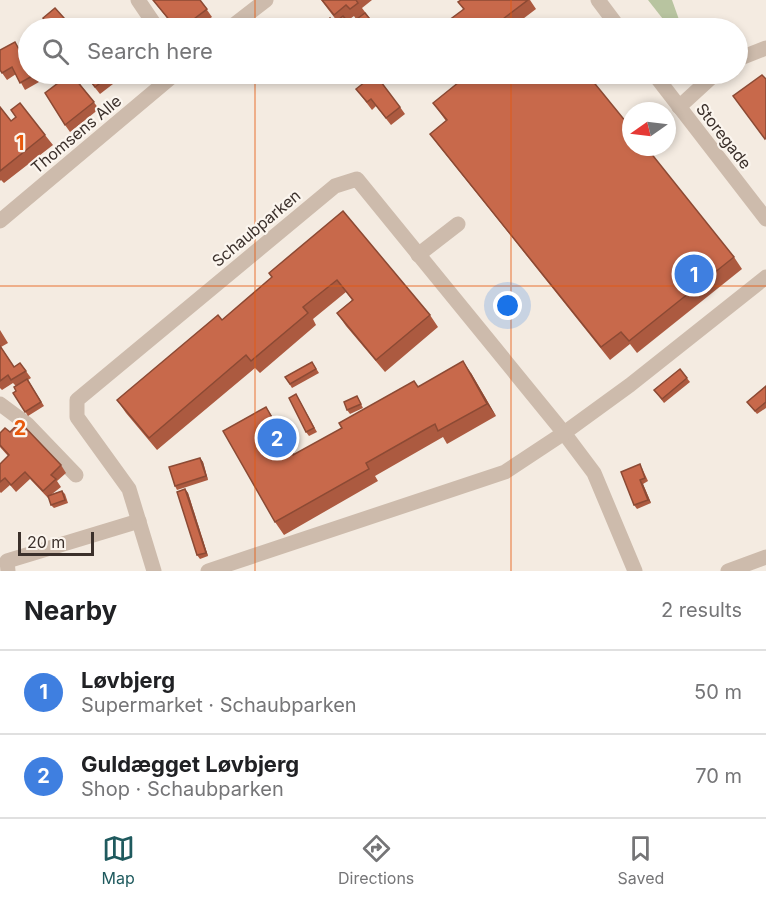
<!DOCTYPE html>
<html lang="en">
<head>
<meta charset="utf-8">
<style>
  body { margin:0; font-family:Inter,sans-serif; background:#f2f2f2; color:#202124 }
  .compass { position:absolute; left:622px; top:102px; width:54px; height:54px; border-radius:50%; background:#fff; box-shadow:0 3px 9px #0003; rotate:256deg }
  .scale { position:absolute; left:18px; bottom:15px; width:76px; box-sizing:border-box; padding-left:6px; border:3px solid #3b302b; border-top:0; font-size:16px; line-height:21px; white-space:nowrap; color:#3b302b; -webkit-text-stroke:4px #fbf5ee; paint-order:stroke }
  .you { position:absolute; left:508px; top:306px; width:21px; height:21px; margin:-15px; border:4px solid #fff; border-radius:50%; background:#1a73e8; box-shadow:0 0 0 9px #1a73e833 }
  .badge { display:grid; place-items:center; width:39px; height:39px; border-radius:50%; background:#1f5a5e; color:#fff; font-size:20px; font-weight:700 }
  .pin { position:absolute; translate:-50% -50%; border:3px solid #fff; box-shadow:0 2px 6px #0006 }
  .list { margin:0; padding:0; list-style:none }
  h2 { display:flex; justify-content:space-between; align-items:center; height:78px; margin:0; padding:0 24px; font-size:26px }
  h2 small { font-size:20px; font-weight:400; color:#757577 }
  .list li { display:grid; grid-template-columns:39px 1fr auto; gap:18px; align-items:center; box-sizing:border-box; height:84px; padding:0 24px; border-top:2px solid #e0e0e0 }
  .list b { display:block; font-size:22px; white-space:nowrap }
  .list p { margin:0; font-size:20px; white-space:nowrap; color:#757577 }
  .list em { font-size:20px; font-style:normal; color:#757577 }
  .icon { flex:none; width:33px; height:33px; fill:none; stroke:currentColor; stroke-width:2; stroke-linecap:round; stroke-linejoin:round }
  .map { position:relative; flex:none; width:766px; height:571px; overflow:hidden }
  .search { position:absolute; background:#fff; box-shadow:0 3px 9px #0003; left:18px; right:18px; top:18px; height:66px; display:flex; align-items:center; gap:15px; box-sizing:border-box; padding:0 21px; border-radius:33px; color:#757577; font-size:22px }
  .sheet { height:246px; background:#fff }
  nav { display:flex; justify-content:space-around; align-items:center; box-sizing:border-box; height:84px; border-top:2px solid #e0e0e0; background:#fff; font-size:16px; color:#757577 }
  nav a { display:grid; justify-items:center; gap:3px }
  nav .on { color:#1f5a5e }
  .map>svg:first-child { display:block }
</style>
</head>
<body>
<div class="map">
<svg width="766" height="571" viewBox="0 0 766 571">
  <rect width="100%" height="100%" fill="#f4ebe1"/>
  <polygon fill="#b8c4a0" points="648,0 672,0 682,28 670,28"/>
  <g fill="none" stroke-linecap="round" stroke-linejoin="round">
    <g stroke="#cdbbac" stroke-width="15">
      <polyline points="138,0 157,28"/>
      <polyline points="598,0 619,28"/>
      <polyline points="230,28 266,0"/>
      <polyline points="738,59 766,48"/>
      <polyline points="654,74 766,219"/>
      <polyline points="679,107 715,74"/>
      <polyline points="0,221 175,74"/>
      <polyline points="418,255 458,224"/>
      <polyline points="0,404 27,424 76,475"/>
      <polyline points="8,571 7,561 139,521"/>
      <polyline points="154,571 129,489 77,417 77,400 335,186 357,179 564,433 594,473 635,571"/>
      <polyline points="208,571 505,472 564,433 630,385 766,277"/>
      <polyline points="728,571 766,557"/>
    </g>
  </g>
  <g fill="#ac5a40" fill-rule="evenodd">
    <polygon points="153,0 200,0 212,17 197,28 175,28"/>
    <path d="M321 0H372L362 8 377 28H321L334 23 337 21ZM354 16 356 19 350 24 347 21Z"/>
    <polygon points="461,0 530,0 536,9 511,28 453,28 463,9"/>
    <polygon points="15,42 28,64 28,74 34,74 39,82 25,90 16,74 7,80 0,70"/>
    <polygon points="66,74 77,74 74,76 99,109 70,132 65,125 67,75"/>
    <polygon points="84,74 126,74 100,94"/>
    <polygon points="356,89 400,107 405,114 391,125 376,106 372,110"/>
    <polygon points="433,103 734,257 742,269 637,353 630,344 610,360 439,146 430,134 446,121"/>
    <polygon points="0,107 11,121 45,135 53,145 4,183 1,180 0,181"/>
    <polygon points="343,211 430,315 438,327 385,372 346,326 337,313 352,300 346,292 313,319 316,325 260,373 255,368 157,450 126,413 117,400 222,320 272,277"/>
    <polygon points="0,330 8,343 1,347 14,367 20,363 31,378 28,380 44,406 28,416 13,393 16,391 16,386 13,383 2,390 0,388"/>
    <polygon points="312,362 319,373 292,388 285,377"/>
    <polygon points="680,369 690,382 664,403 654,390"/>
    <polygon points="471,373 496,416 447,444 443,437 375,476 378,481 284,535 275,522 274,419 295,455 418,386"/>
    <polygon points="766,386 766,408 757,414 747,402"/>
    <polygon points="296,394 317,432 309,436 306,432"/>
    <polygon points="357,396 363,408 350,414 347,410"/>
    <polygon points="10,432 61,465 66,473 57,481 61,487 52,494 62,491 65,494 68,503 54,508 51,505 49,497 48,498 30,479 16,492 10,485 1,493 0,492 0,464 8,456 0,447 0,433"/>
    <polygon points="200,458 203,462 208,480 177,490 175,486"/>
    <polygon points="642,468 648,481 643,484 651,503 637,509 634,505"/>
    <polygon points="185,489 188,493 208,556 200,559 197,555"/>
  </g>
  <g fill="#8c4a34">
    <polygon points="463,361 471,373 496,416 487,404"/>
    <polygon points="266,407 274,419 302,468 293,455"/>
    <polygon points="200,458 203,462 208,480 206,476"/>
    <polygon points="640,480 643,484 651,503 648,500"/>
    <polygon points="185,489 188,493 208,556 206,553"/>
  </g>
  <g fill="#c8694b" stroke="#8c4a34" stroke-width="1.5">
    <polygon points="153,0 200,0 207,9 182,28 176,28"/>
    <polygon points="322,0 356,0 358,3 350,9 346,5 334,15"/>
    <polygon points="461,0 528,0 491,28 460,28 457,25 453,28 448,21 464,9 458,2"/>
    <polygon points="55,8 73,28 51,28 43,18"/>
    <polygon points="365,13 373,23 367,28 321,28 330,18 334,23 343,16 350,24"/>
    <polygon points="132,23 136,28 124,28"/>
    <polygon points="15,42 28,66 28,74 33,74 34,75 20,83 12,67 2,73 0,70 0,50"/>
    <polygon points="70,74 71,74 94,102 65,125 45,93"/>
    <polygon points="85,74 112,74 95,87"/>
    <polygon points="375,74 400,107 386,118 371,99 367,102 356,89"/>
    <polygon points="469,74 587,74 631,128 631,147 646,147 734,257 629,341 621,332 601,347 430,134 447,120 433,103"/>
    <polygon points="762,75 766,79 766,138 765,139 733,96"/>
    <polygon points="20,103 45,135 0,171 0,107 11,121 16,117 11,110"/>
    <polygon points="343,211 430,315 376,360 337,313 353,300 337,280 303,307 308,313 251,361 246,355 149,438 117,400 218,315 222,320 272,277 269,273"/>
    <polygon points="0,346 14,367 20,363 26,371 11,380 8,375 0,381"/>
    <polygon points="463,361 487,404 438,431 435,424 426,429 366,463 369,469 275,522 223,431 266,407 293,455 342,428 339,423 414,381 418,387"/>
    <polygon points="312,362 316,369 290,384 285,377"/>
    <polygon points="680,369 687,378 662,399 654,390"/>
    <polygon points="27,379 41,402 25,412 13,393 16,391 14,387"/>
    <polygon points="766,386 766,402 755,411 747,402"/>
    <polygon points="296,394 314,428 306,432 289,398"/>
    <polygon points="357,396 361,404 347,410 344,402"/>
    <polygon points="20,422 61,465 51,475 56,479 43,491 25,472 11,485 5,478 0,482 0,464 9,455 0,445 0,433 5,428 10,432"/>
    <polygon points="200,458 206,476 175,486 169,467"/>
    <polygon points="640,464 645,478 640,480 648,500 634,505 621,472"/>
    <polygon points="185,489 206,553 197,555 177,492"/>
    <polygon points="62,491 65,500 51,505 48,496"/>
  </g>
  <path fill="none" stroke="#e8590c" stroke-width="1.5" stroke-opacity="0.55" d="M255 0V28M511 0V28M255 74V571M511 74V571M0 286H766"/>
  <g text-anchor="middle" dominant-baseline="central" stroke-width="4.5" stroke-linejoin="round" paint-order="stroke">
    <g font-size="16" fill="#3b302b" stroke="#fbf5ee">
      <text transform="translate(76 134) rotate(-40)">Thomsens Alle</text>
      <text transform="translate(724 136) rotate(52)">Storegade</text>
      <text transform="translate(256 228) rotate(-40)">Schaubparken</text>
    </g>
  </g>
  <g font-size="20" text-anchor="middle" font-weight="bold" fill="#e8590c" stroke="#fbf5ee" stroke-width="4.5" stroke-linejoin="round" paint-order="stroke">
    <text x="20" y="150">1</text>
    <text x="20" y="435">2</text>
  </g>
</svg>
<svg class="compass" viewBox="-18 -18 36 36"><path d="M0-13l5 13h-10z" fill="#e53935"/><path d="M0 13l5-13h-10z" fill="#757577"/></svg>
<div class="scale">20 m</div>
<div class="you"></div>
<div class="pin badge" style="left:694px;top:274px;background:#3f7fe0">1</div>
<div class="pin badge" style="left:277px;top:438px;background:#3f7fe0">2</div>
<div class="search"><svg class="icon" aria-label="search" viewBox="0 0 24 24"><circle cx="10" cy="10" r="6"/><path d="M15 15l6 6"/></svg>Search here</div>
</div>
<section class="sheet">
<h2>Nearby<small>2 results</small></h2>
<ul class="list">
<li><span class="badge" style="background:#3f7fe0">1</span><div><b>Løvbjerg</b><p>Supermarket · Schaubparken</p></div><em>50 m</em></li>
<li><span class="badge" style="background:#3f7fe0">2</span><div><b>Guldægget Løvbjerg</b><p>Shop · Schaubparken</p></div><em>70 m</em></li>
</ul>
</section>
<nav>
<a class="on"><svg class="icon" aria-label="map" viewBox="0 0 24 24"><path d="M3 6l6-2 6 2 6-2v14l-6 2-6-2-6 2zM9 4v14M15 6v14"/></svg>Map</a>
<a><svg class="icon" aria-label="directions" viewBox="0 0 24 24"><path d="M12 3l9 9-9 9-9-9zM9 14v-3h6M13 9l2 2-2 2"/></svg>Directions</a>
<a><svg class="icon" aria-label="saved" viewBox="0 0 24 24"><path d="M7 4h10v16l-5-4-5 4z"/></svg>Saved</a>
</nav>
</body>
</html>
